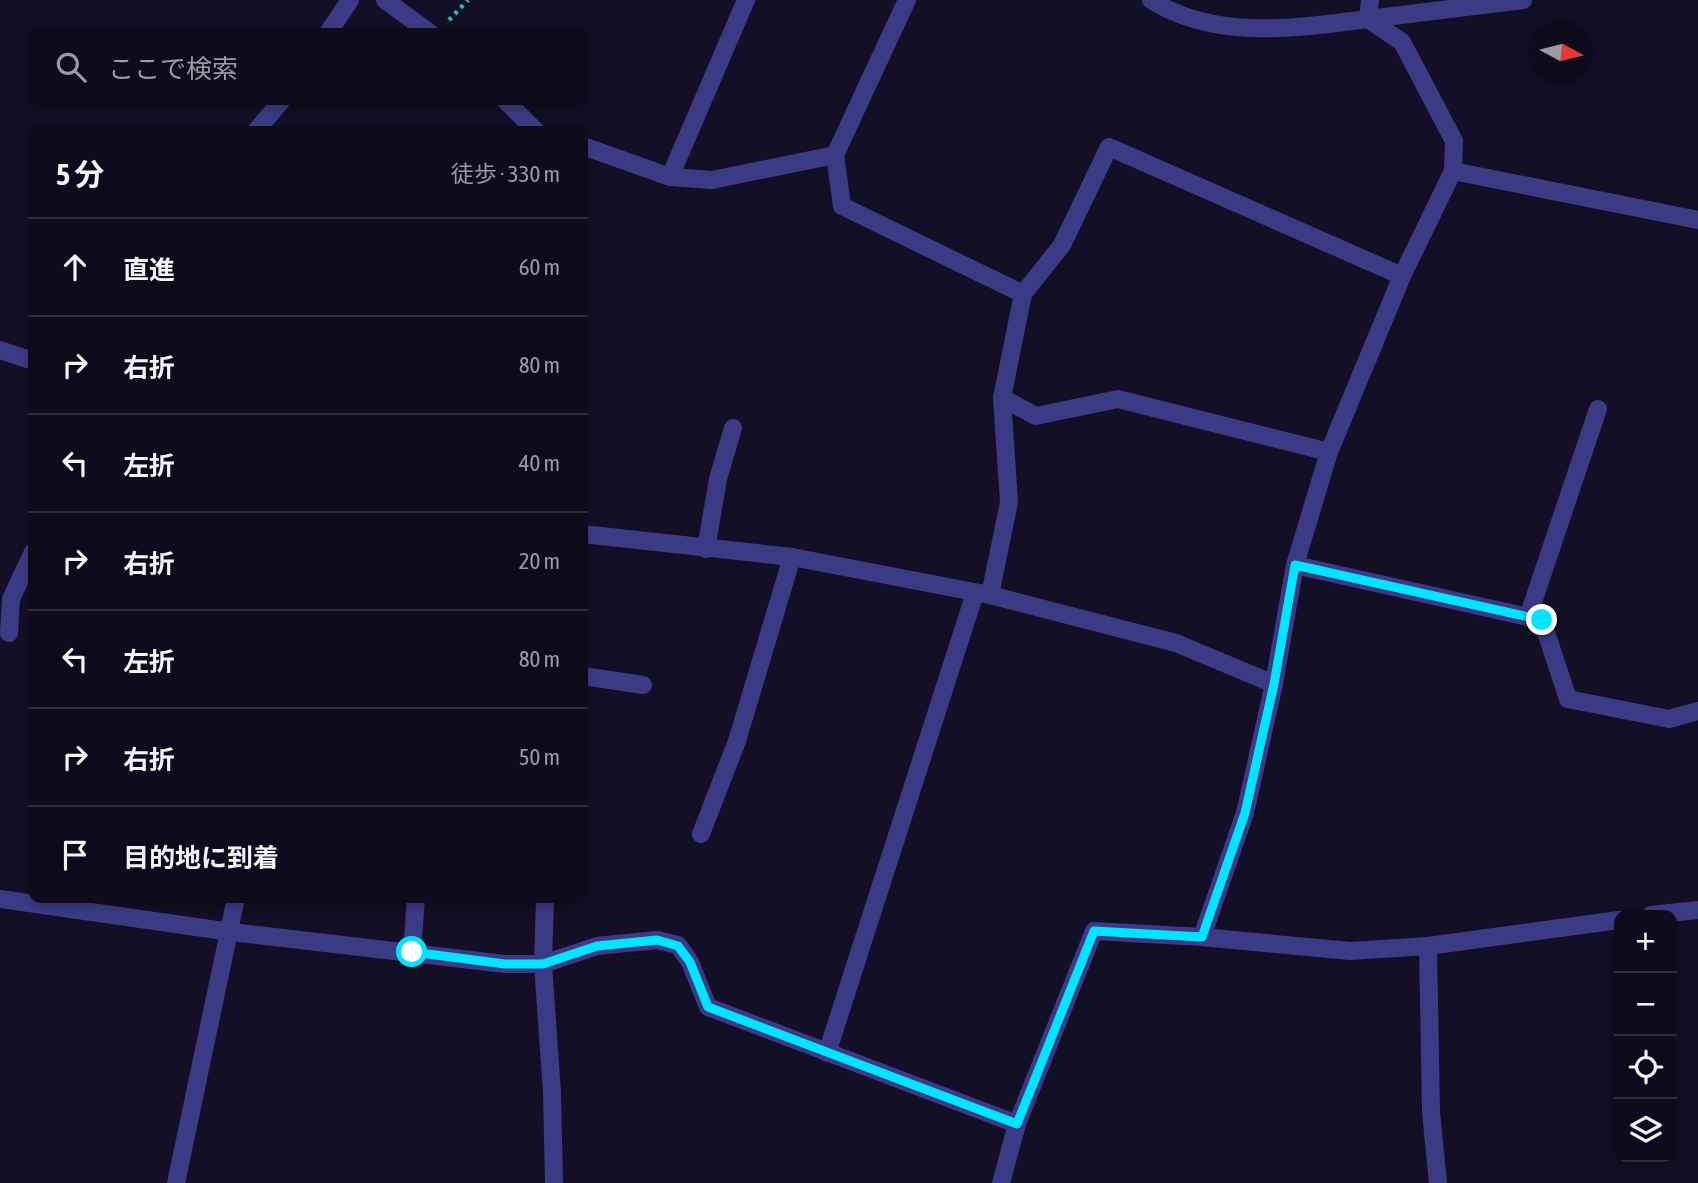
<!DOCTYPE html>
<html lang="ja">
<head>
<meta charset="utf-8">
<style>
  body { margin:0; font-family:"Asap Condensed","Noto Sans JP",sans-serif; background:#1c1929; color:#f1f3f6 }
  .controls { position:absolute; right:21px; bottom:21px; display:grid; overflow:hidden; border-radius:14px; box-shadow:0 4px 10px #0003 }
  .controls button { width:63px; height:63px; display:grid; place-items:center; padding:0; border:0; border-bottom:2px solid #2e2b3b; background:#0e0b1c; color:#f1f3f6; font:35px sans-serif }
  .compass { position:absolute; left:1530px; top:21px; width:63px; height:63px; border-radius:50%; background:#0e0b1c; box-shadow:0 4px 10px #0003; rotate:97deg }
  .stop { position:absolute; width:21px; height:21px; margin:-16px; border:5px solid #00e5ff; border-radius:50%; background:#fff }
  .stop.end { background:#00e5ff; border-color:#fff; box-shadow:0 2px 7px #0008 }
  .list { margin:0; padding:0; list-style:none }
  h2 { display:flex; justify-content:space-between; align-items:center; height:91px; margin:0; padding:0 28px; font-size:30px }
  h2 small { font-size:23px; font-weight:400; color:#9b9ba3 }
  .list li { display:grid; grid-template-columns:46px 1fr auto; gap:21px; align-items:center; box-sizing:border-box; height:98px; padding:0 28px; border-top:2px solid #2e2b3b }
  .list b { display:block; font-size:26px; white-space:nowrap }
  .list em { font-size:23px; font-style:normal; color:#9b9ba3 }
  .icon { flex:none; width:38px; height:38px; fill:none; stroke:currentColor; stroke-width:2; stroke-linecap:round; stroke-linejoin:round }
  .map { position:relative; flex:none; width:1698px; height:1183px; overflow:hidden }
  .search { position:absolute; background:#0e0b1c; box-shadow:0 4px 10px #0003; left:28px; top:28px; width:560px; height:77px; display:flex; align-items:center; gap:18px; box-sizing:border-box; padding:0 24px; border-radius:14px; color:#9b9ba3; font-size:26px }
  .panel { position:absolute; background:#0e0b1c; box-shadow:0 4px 10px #0003; left:28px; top:126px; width:560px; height:777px; border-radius:14px }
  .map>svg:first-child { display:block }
</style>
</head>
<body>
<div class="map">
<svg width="1698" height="1183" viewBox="0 0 1698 1183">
  <rect width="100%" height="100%" fill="#130f26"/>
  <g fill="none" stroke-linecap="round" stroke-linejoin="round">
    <polyline stroke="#2fb8b0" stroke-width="4.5" stroke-dasharray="3.5 5" stroke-linecap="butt" points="449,20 468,0"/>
    <g stroke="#3d3a85" stroke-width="18">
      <polyline points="385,0 430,33"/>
      <path d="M1151 0C1216 41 1296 28 1368 19L1402 42 1454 141 1453 171 1402 276 1329 452 1295 565 1274 684 1245 813 1202 937"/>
      <polyline points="1370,0 1368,19 1523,0"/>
      <polyline points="328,33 350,0"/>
      <polyline points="505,100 536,131"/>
      <polyline points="256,131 282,100"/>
      <polyline points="583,146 670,177 746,0"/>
      <polyline points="835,155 842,206 1023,294 1002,398 1036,416 1118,399 1329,452"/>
      <polyline points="1453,171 1698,220"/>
      <polyline points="670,177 712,180 835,155 907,0"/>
      <polyline points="1023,294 1062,245 1109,147 1402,276"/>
      <polyline points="0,350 33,361"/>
      <polyline points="583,534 792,557 990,595 1176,643 1274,684"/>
      <polyline points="706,549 718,479 733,428"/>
      <polyline points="1295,565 1542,620 1568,699 1669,719 1698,711"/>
      <polyline points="990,595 1009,502 1002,398"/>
      <polyline points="1528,617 1598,409"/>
      <polyline points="9,633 11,599 33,552"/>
      <polyline points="583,676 643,685"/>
      <polyline points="701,834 737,741 792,557"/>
      <polyline points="545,898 543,964 552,1093 554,1183"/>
      <polyline points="0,899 231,932 505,964 543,964 597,946 657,940 678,945 690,962 708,1007 1017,1124"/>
      <polyline points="1651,915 1698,910"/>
      <polyline points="1428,946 1431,1112 1438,1183"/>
      <polyline points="412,952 416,898"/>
      <polyline points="827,1053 975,593"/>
      <polyline points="176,1183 236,898"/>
      <polyline points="1001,1183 1017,1124 1094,931 1202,937 1350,951 1428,946 1619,920"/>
    </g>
  </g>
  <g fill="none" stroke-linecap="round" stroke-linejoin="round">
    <polyline stroke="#00e5ff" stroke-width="9" points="412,952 505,964 543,964 597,946 657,940 678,946 690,962 708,1007 1017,1124 1094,931 1202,937 1245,813 1274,684 1295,565 1542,620"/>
  </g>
</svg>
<div class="controls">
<button>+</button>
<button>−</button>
<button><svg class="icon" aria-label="locate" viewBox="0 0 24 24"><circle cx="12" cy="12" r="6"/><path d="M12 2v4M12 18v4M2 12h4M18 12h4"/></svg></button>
<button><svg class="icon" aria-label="layers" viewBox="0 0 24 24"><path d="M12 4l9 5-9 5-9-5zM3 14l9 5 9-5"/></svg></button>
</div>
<svg class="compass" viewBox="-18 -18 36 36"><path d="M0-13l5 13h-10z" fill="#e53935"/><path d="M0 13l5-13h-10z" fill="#9b9ba3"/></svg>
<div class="stop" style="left:412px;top:952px"></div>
<div class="stop end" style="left:1542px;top:620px"></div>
<div class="search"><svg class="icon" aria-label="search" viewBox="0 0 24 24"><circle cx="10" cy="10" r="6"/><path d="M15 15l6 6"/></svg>ここで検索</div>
<section class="panel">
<h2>5 分<small>徒歩 · 330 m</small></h2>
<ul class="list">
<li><svg class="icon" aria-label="ahead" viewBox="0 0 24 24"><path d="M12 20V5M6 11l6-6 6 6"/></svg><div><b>直進</b></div><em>60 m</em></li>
<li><svg class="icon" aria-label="right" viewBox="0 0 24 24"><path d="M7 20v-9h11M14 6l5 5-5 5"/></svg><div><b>右折</b></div><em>80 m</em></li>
<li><svg class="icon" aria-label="left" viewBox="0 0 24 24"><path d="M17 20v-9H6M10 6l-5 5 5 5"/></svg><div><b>左折</b></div><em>40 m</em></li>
<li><svg class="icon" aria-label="right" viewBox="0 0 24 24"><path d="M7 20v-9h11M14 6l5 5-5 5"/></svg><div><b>右折</b></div><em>20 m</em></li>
<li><svg class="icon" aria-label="left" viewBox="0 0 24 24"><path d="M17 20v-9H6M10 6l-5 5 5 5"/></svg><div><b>左折</b></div><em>80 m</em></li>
<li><svg class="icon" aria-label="right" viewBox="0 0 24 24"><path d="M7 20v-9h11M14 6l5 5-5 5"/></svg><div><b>右折</b></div><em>50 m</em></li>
<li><svg class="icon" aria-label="arrive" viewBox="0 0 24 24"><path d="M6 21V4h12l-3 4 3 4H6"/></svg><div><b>目的地に到着</b></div></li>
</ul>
</section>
</div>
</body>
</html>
